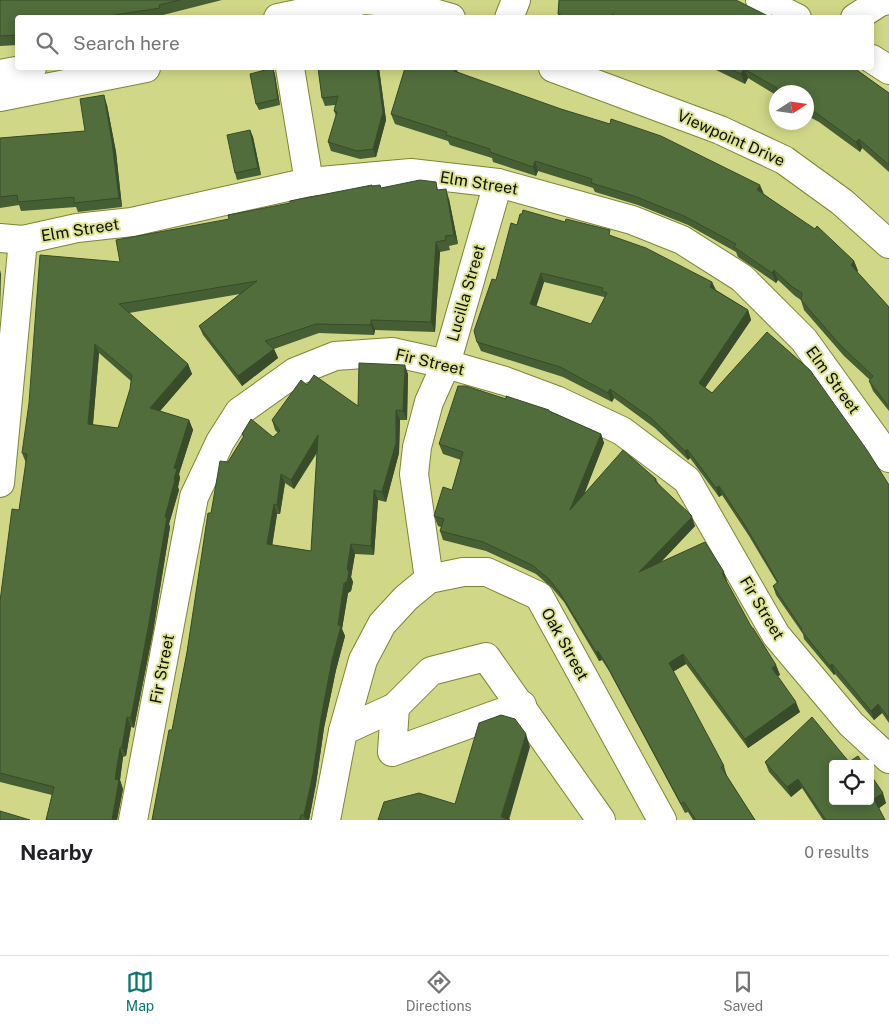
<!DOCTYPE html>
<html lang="en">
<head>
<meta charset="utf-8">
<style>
  body { margin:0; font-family:"Public Sans",sans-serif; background:#f6f6f6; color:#202124 }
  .controls { position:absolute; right:15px; bottom:15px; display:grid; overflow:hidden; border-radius:5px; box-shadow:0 2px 12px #0003 }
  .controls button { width:45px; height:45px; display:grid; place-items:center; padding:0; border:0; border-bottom:1px solid #e0e0e0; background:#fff; color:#202124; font:25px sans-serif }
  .compass { position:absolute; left:769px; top:85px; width:45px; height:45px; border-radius:50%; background:#fff; box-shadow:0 2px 12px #0003; rotate:78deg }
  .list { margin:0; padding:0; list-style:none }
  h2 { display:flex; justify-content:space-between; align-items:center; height:65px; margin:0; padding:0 20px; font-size:21px }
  h2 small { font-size:16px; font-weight:400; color:#757577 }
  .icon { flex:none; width:28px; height:28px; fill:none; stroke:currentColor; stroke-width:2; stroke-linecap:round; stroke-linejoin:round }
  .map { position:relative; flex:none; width:889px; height:820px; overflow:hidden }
  .search { position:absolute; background:#fff; box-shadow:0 2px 12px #0003; left:15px; right:15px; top:15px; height:55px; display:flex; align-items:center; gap:12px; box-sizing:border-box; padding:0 18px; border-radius:5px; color:#757577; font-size:19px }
  .sheet { height:135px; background:#fff }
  nav { display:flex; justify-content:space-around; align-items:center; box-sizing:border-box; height:70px; border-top:1px solid #e0e0e0; background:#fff; font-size:14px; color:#757577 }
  nav a { display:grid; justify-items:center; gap:2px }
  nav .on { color:#0f766e }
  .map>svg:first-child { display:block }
</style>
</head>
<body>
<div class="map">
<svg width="889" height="820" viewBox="0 0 889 820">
  <rect width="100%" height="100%" fill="#d0d887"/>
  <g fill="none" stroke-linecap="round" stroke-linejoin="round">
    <defs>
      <g id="minor">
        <polyline points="365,0 399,3 451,18"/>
        <polyline points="760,0 797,18"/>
        <polyline points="278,18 364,0"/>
        <polyline points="509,18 516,0"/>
        <polyline points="855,18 880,2 889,0"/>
        <polyline points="872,59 889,70"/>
        <polyline points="290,68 309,182"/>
        <polyline points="553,68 720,130 784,160 842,202 889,244"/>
        <polyline points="0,74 32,68"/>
        <polyline points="0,97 146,68"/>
        <polyline points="0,238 23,240 77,228 132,222 309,182 411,173 498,183 632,220 682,240 742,278 804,340 889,458"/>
        <polyline points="0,483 23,240"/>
        <polyline points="429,579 414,474 417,447 429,402 446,364 498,183"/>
        <polyline points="395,707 392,752 522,705"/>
        <polyline points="343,731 395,707 431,671 486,657 601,820"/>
        <polyline points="133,820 194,497 220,442 239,412 295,372 335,356 392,352 446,364 505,381 556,400 622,431 687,480 776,635 851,724 889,759"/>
        <polyline points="326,820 343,731 363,660 382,624 406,598 429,579 463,572 487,572 539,596 662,820"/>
      </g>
    </defs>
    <use href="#minor" stroke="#7f8535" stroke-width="30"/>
    <use href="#minor" stroke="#fff" stroke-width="28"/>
  </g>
  <g fill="#455e33" fill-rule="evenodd">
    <polygon points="0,0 222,0 163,15 163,18 18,18 18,45 0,46"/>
    <polygon points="559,0 770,17 778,18 559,18 558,14"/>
    <polygon points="273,68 275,75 280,105 259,110 256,104"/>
    <polygon points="318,68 379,68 386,120 376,157 360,159 331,151 328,142 336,116 334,111 335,105 325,106 322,98"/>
    <polygon points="405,68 456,68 458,72 764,194 854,261 858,271 857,272 889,307 889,411 873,391 869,381 870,380 844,356 804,310 801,300 795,296 778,280 776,283 738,257 736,252 688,225 638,205 595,192 593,188 538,171 536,176 493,162 492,158 450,145 448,141 395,124 391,114"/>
    <polygon points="712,68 854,68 889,93 889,172 862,148 860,152 819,122 806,115 806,92 776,92 776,95 748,78 745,84"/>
    <polygon points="107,105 116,152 122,207 78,212 76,207 21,211 19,205 0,208 0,138 85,131"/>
    <polygon points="250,130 253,137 261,175 237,180 235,173"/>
    <path d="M436 182 438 190 449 199 458 244 449 246 450 250 440 252 435 332 375 330 374 335 319 333 274 349 278 358 242 386 203 335 199 326 240 294 129 313 188 364 192 374 160 411 189 420 193 430 179 474 180 478 178 487 179 490 169 524 170 527 153 632 134 728 131 727 126 756 123 757 120 780 123 789 117 820H46L52 795 0 782V601L19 510 26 463 22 453 120 262 229 219 373 186 381 188ZM99 353 131 381 130 389 118 428 93 425Z"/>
    <path d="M565 222 612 236 712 282 716 290 748 310 751 320 705 388 712 393 889 485V723L882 713 874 720 835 674 834 675 804 639 803 634 776 595 773 586 777 583 749 536 722 495 719 497 690 458 688 460 655 428 614 398 612 402 563 377 481 351 477 342 496 280 517 225ZM544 282 604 297 605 298 591 324 536 306Z"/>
    <path d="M408 374 407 420H400L399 453 386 502 378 500 374 555 355 554 351 577 353 582 351 591 348 593 342 629 345 636 336 670 324 728 316 784 309 820H152L172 730 187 652 211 513 228 462 243 437 242 434 273 437 278 433 275 430 272 420 307 385 358 406ZM317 453 311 551 272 545 277 514H280L285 483 294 489Z"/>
    <polygon points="506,399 550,411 601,434 604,443 584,495 656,479 658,483 695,526 661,562 727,581 726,582 752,628 776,665 780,675 777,676 800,712 748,748 686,664 673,672 724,766 727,776 755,820 693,820 688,812 685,813 609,671 602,660 599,661 564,602 552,588 536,574 486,551 443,540 440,531 441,527 438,526 434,516 452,490 461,460 443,454 439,444"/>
    <polygon points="765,762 849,762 886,803 879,808 885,820 823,820 802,788 791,797 769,772"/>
  </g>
  <g fill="#384c29">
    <polygon points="273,68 275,75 280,105 278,99"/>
    <polygon points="377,68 379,68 386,120 376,157 373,149"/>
    <polygon points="744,69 748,78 745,84 741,74"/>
    <polygon points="104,95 107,105 116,152 122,207 119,198"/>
    <polygon points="250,130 253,137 261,175 258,168"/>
    <polygon points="859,139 862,148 860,152 856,142"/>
    <polygon points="535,161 538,171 536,176 533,167"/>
    <polygon points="760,185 764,194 757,190"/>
    <polygon points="446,189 449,199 458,244 454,235"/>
    <polygon points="436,242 440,252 435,332 431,322"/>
    <polygon points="854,261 858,271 854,274 851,265"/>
    <polygon points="0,270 1,274 0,315"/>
    <polygon points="774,270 778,280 776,283 772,273"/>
    <polygon points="541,273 544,282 534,314 530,304"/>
    <polygon points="712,282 716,291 710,287"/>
    <polygon points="748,310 751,320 702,392 699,383"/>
    <polygon points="371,320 375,330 374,335 371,325"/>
    <polygon points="95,344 99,353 92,434 88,424"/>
    <polygon points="274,349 278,358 242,386 238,376"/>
    <polygon points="188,364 192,374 154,418 150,408"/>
    <polygon points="405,365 408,374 407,420 403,411"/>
    <polygon points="610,389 614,398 612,402 608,393"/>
    <polygon points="396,410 400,420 399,453 386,502 382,492"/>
    <polygon points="189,420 193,430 179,474 180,478 178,487 179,490 169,524 170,527 153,632 134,728 131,718 165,517 174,479 174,468"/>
    <polygon points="601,434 604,443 574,519 570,510"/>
    <polygon points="318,435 321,445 294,489 291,480"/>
    <polygon points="687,449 690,458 688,460 685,451"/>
    <polygon points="281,474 285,483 280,514 277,505"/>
    <polygon points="719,486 722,495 719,497 716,488"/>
    <polygon points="374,490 378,500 374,555 371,546"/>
    <polygon points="274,504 277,514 271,554 267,544"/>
    <polygon points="692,517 695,526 643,581 639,572"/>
    <polygon points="351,544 355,554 351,577 353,582 351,591 348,593 342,629 345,636 336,670 324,728 316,784 309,820 306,820 304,815 338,625"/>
    <polygon points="724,572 727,581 725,582 722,573"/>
    <polygon points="598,651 602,660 599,661 596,652"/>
    <polygon points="683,654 686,664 672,672 669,663"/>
    <polygon points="832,664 835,674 834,675 830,666"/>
    <polygon points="776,665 780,675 775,678 772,668"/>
    <polygon points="796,702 800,712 748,748 745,739"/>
    <polygon points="878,704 882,713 874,720 871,711"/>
    <polygon points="127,717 131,727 126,756 122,747"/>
    <polygon points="526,734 530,747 509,820 501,817"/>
    <polygon points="120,748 123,757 120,780 123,789 117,820 112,820 115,779"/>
    <polygon points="798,779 802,788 791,797 787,787"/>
    <polygon points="883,793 886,803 878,809 874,799"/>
  </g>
  <g fill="#506d3b" stroke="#384c29" fill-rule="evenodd">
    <polygon points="0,0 180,0 159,5 160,8 108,16 108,18 18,18 18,35 0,36"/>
    <polygon points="559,0 736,0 770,17 771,15 778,18 620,18 612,14 612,18 569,18 558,14"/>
    <polygon points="273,68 278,99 256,104 250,74"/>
    <polygon points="318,68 377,68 383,112 373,149 357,151 328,142 337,112 334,111 338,96 322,98"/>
    <polygon points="405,68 455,68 454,71 561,109 610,124 611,119 661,136 760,185 757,190 815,229 817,226 854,261 851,265 889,307 889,407 869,381 873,376 841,346 801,300 802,293 791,286 774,270 772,273 734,247 736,244 684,216 634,196 591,183 592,179 535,161 533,167 490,152 490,149 446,135 447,132 391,114"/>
    <polygon points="728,68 854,68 889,93 889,165 859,139 856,142 815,112 806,107 806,92 783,92 777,89 777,88 744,69 741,74"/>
    <polygon points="104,95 112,142 119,198 74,203 74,197 18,202 17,195 0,197 0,138 85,131 80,99"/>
    <polygon points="250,130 258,168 235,173 227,135"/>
    <path d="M420 180 436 182 437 190 446 189 454 235 445 236 446 240 436 242 431 322 371 320V325L316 324 265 341 274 349 238 376 199 326 257 281 119 304 188 364 150 408 189 420 174 468 177 469 174 479 175 480 165 517H167L149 623 131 718 127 717 122 747 120 748 115 779 119 780 112 820H46L54 787 0 773V601L12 509 19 510 27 454 22 453 29 403 40 255 120 262 116 240 229 219 228 215 290 203V201L372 185V186L380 185 381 188ZM95 344 132 375 130 389 118 428 88 424Z"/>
    <path d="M523 210 565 222 566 219 610 230 609 235 646 248 712 282 710 287 748 310 699 383 712 393 767 332 810 370 867 450 889 485V718L878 704 871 711 832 664 830 666 801 630 802 629 773 586 778 582 746 527 719 486 716 488 687 449 685 451 651 418 610 389 608 393 560 367 477 342 474 331 492 279 496 280 511 223 517 225 520 214H522ZM541 273 603 288 602 291 607 293 591 324 530 304Z"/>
    <path d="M359 363 405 365 403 411 396 410V443L382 492 374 490 371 546 351 544 347 569 349 572 347 582 344 583 338 625 341 626 332 660 321 718 313 774 304 815H301L300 820H152L169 730H172L187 652 208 513H211L220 461 228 462 244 436 242 434 251 419 273 437 280 431 272 420 301 380 307 385 314 375 358 406ZM318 435 311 551 267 544 274 504 277 505 281 474 291 480Z"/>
    <polygon points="458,386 466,386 506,399 506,396 549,410 549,411 601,434 570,510 623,450 656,479 655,481 691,515 692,517 639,572 705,542 724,572 722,573 752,628 753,628 776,665 772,668 796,702 745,739 683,654 669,663 724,766 721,767 755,820 696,820 684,802 681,804 605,662 598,651 596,652 560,593 549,579 532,565 483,542 440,531 444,519 434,516 443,487 452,490 463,452 439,444"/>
    <polygon points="501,715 515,719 526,734 501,817 510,820 378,820 384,802 419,793 455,804 479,723"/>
    <polygon points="812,717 849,762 858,756 863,764 833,764 833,801 870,801 870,774 883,793 874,799 885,820 826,820 798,779 787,787 765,762"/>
    <polygon points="0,811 30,820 0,820"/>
  </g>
  <g text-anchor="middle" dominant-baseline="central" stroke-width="4" stroke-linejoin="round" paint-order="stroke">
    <g font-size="16" fill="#0d0f00" stroke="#dde594">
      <text transform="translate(731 138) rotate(24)">Viewpoint Drive</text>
      <text transform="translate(479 183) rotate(9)">Elm Street</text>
      <text transform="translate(80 230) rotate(-9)">Elm Street</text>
      <text transform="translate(466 293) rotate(-74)">Lucilla Street</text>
      <text transform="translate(430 362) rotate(13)">Fir Street</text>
      <text transform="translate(833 380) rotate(54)">Elm Street</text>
      <text transform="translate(762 608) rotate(59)">Fir Street</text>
      <text transform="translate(565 644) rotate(61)">Oak Street</text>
      <text transform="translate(162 669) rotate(-79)">Fir Street</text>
    </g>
  </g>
</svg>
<div class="controls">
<button><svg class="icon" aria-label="locate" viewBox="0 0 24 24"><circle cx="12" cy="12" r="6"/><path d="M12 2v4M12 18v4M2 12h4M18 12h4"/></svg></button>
</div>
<svg class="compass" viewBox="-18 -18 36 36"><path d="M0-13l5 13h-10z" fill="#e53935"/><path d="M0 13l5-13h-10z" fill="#757577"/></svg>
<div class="search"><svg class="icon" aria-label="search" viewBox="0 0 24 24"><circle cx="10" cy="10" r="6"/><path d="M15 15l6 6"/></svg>Search here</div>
</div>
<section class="sheet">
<h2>Nearby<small>0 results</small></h2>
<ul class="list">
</ul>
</section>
<nav>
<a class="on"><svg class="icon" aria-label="map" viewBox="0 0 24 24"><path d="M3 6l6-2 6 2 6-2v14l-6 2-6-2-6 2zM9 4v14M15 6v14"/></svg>Map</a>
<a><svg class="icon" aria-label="directions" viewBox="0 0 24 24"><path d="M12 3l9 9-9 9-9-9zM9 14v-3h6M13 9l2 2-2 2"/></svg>Directions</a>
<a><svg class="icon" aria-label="saved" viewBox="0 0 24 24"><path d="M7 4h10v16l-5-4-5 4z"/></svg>Saved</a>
</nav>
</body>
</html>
